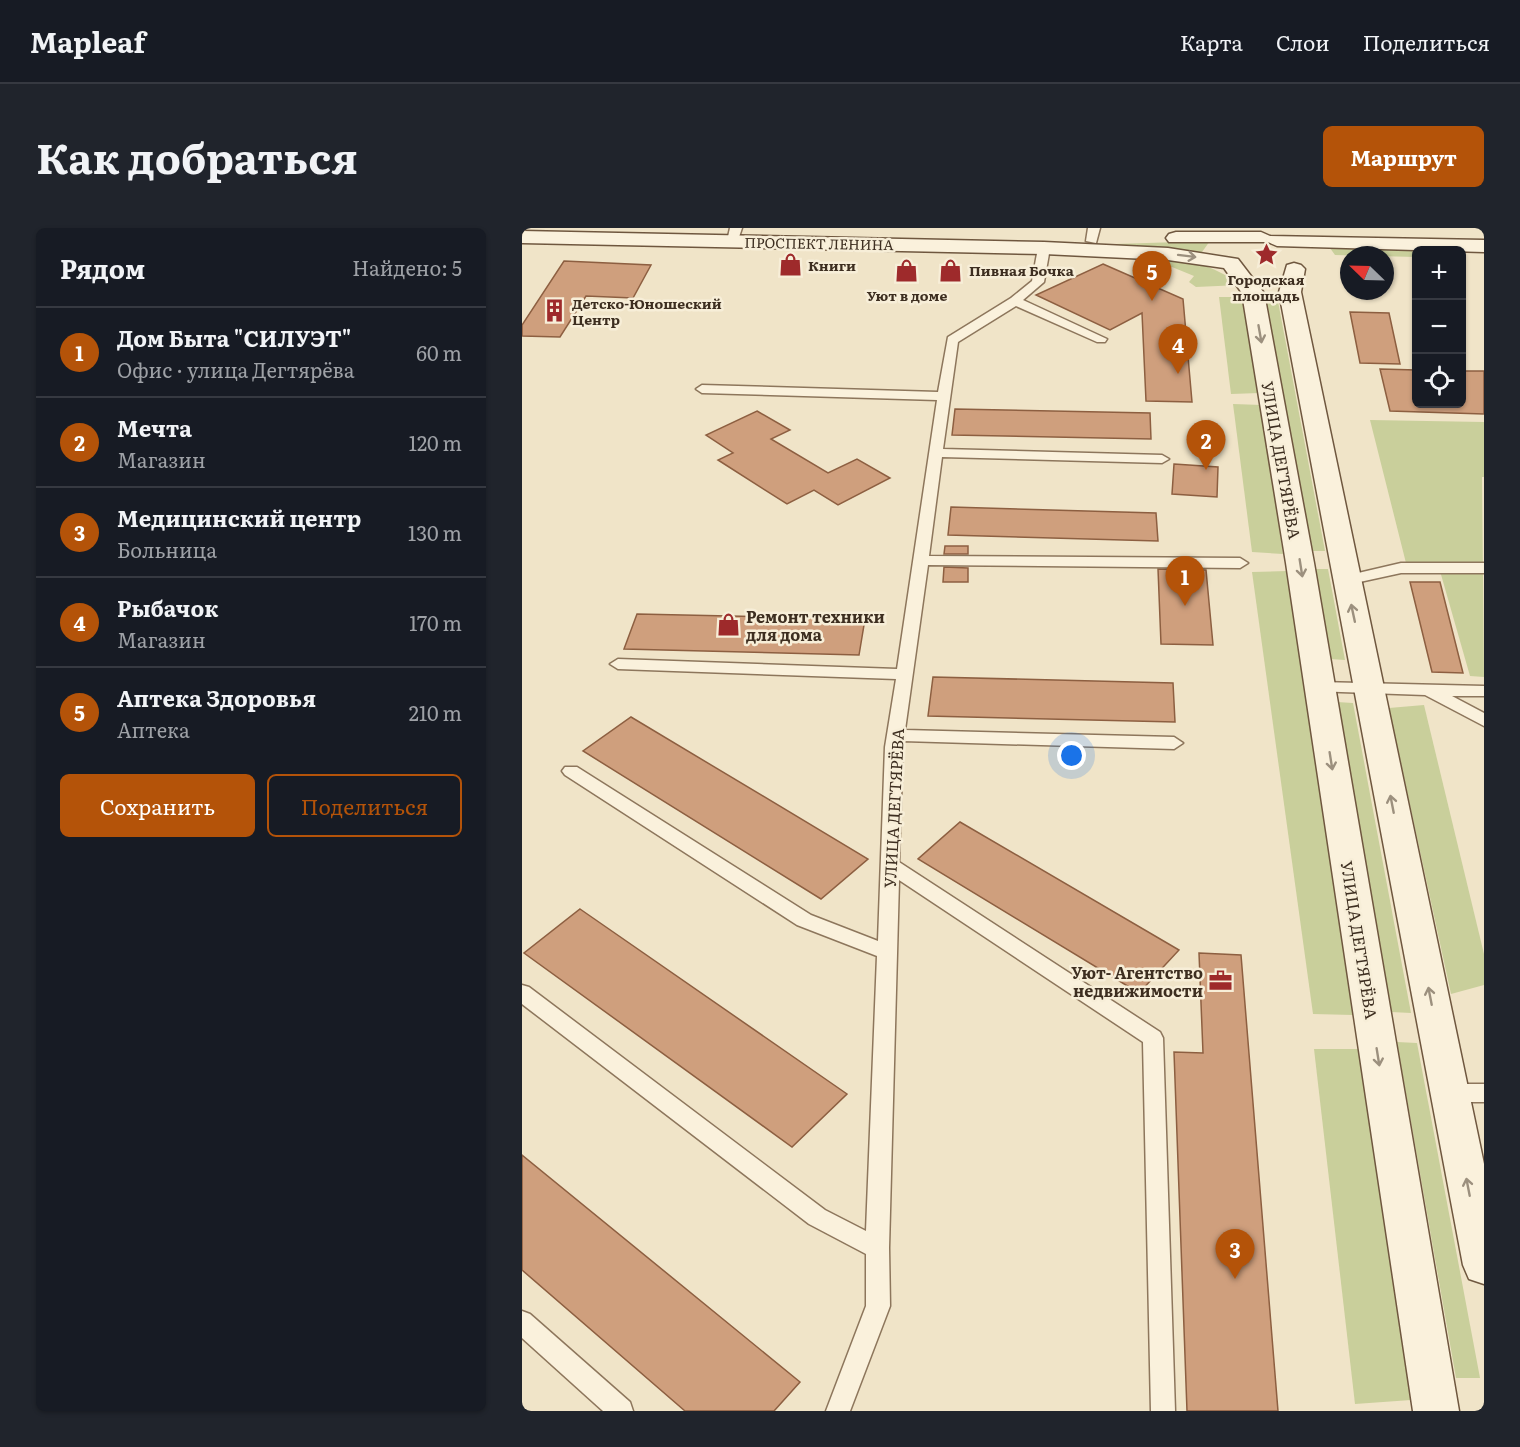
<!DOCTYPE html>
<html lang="ru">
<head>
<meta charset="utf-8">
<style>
  body { margin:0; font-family:Literata,serif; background:#20242c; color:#f1f3f6 }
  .controls { position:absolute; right:18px; top:18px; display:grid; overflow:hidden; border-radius:9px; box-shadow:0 2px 4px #0004 }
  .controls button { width:54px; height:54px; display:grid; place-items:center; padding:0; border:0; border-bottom:2px solid #363941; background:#171b24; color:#f1f3f6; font:30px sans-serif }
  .compass { position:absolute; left:818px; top:18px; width:54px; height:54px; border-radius:50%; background:#171b24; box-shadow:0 2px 4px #0004; rotate:293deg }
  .you { position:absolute; left:550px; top:528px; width:21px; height:21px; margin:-15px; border:4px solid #fff; border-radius:50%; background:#1a73e8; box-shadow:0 0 0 9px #1a73e833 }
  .badge { display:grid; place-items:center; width:39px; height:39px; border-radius:50%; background:#b45309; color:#fff; font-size:20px; font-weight:700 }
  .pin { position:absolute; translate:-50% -50px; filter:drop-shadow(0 2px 3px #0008) }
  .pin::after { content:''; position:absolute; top:32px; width:21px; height:18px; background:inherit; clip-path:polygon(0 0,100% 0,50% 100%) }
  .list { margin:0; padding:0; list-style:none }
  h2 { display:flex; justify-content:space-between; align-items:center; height:78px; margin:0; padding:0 24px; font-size:26px }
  h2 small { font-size:20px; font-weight:400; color:#9ea1a6 }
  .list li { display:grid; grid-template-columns:39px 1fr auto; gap:18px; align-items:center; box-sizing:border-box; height:90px; padding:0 24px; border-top:2px solid #363941 }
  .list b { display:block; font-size:22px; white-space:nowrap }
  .list p { margin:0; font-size:20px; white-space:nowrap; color:#9ea1a6 }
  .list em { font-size:20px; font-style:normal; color:#9ea1a6 }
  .actions { display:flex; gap:12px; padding:18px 24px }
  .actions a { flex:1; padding:14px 0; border:2px solid #b45309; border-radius:9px; text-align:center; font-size:21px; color:#b45309 }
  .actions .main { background:#b45309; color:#fff }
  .icon { flex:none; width:33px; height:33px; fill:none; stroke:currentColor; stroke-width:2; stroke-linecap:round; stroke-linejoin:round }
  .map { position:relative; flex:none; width:962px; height:1183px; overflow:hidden; border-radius:9px }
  header { display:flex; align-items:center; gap:36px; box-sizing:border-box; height:84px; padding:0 30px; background:#171b24; border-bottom:2px solid #363941 }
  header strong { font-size:28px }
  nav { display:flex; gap:33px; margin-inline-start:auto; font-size:21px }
  .intro { display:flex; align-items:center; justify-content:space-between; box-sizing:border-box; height:144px; padding:0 36px }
  h1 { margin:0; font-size:42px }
  .button { padding:15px 27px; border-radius:9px; background:#b45309; color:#fff; font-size:21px; font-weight:700 }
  main { display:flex; gap:36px; padding:0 36px }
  aside { flex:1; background:#171b24; border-radius:9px; box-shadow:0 2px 4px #0004 }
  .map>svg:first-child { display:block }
</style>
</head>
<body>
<header>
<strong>Mapleaf</strong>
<nav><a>Карта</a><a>Слои</a><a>Поделиться</a></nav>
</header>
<div class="intro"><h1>Как добраться</h1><a class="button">Маршрут</a></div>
<main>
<aside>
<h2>Рядом<small>Найдено: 5</small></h2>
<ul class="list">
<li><span class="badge">1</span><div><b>Дом Быта &quot;СИЛУЭТ&quot;</b><p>Офис · улица Дегтярёва</p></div><em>60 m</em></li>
<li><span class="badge">2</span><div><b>Мечта</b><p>Магазин</p></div><em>120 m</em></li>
<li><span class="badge">3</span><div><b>Медицинский центр</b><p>Больница</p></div><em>130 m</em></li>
<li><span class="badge">4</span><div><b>Рыбачок</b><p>Магазин</p></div><em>170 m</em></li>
<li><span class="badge">5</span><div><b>Аптека Здоровья</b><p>Аптека</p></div><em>210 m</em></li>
</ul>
<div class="actions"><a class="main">Сохранить</a><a>Поделиться</a></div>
</aside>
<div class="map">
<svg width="962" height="1183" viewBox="0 0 962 1183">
  <rect width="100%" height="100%" fill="#f0e4c8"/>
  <g fill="#c9cf9b">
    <polygon points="688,13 680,24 561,17"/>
    <polygon points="808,20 935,22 894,22 894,29 813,27"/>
    <path d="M632 29C667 33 689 35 718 57L674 59 667 54 672 48 650 39 637 42 619 33Z"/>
    <polygon points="743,67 755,68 803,323 789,323"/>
    <polygon points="697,69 721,69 738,165 709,166"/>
    <polygon points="711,176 740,177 761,326 730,324"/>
    <polygon points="848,192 962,194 962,249 960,249 962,449 948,448 916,336 884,335"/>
    <polygon points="792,341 806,341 823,432 808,431"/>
    <polygon points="766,343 831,787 791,786 730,344"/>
    <polygon points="815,474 831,475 889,785 869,784"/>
    <polygon points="902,477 962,726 962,757 929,766 867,480"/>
    <polygon points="875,814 895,815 958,1150 934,1150"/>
    <polygon points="792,821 837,821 889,1172 833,1176"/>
  </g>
  <g fill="#cf9f7d" stroke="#8d5f41" stroke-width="1.5">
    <polygon points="42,33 129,37 111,70 64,68 38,109 0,108 0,97"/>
    <polygon points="581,36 661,71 670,174 624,173 620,85 588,102 514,67"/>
    <polygon points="828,84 867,85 878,136 838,135"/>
    <polygon points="858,141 894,142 894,176 939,176 939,143 962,143 962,186 868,183"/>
    <polygon points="433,181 628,185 629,211 430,207"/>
    <polygon points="235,183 268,202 249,211 306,245 335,231 368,250 316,277 292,262 265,276 196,232 211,225 184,207"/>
    <polygon points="652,236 696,239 695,269 650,266"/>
    <polygon points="429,279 634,285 636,313 426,307"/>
    <polygon points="423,318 446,318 446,326 422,326"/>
    <polygon points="422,339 446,340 446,354 421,354"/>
    <polygon points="636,341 684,342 691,417 639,416"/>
    <polygon points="888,354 918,354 941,445 910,444"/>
    <polygon points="115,386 343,391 337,427 102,421"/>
    <polygon points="411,449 651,455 653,494 406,488"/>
    <polygon points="109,489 346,631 299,671 61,523"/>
    <polygon points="438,594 657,722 617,765 396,631"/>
    <polygon points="58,681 325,866 270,919 2,725"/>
    <polygon points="677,725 719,727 756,1183 665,1183 652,824 681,825"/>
    <polygon points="0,927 278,1154 252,1183 163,1183 0,1042"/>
  </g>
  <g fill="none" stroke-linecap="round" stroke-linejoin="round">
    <defs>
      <g id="lane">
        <polygon points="208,0 220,0 215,15 205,13"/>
        <polygon points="566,0 578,0 574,15 564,13"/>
        <polygon points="522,17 528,20 522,54 501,72 585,111 583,114 575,114 494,78 436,114 421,221 640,227 647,231 640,235 420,229 407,328 718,330 726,335 718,340 406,337 383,502 652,509 661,515 652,521 381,513 377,634 638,804 641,810 653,1183 629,1183 621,814 377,652 367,1020 368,1078 328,1183 304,1183 344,1078 344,1026 287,996 0,776 0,757 7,759 303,982 344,1003 355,728 275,697 43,547 40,543 43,539 55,539 289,687 356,713 363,519 374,451 96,441 88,436 96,431 375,441 415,172 180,165 174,161 180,157 416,164 426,109 489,70 510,53 516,20"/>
        <polygon points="879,335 962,335 962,345 879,345 824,357 816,352 819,349"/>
        <polygon points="797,454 962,458 962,468 930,468 962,485 962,498 903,467 791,463 789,459 791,455"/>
        <polygon points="928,856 962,856 962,874 928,874 921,871 917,865 921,859"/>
        <polygon points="0,1083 8,1086 108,1174 111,1183 81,1183 0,1110"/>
      </g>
      <g id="secondary">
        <polygon points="0,3 522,14 646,20 716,31 742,65 792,335 937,1183 891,1183 764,335 720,65 702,40 646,32 522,26 0,15"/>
        <polygon points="654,4 739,4 748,8 962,12 962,24 755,18 746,14 647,14 644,10 647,6"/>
        <polygon points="772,35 779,37 783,41 779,64 962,936 962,1056 947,1051 941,1037 757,64 765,37"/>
      </g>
    </defs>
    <use href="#lane" stroke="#8d765c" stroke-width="3"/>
    <use href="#secondary" stroke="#6f573f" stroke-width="3"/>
    <use href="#lane" fill="#faf1dc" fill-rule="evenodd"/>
    <use href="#secondary" fill="#faf1dc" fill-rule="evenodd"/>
  </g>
  <defs><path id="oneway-shaft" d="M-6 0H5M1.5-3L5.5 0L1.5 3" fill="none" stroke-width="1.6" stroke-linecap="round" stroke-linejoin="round" transform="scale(1.5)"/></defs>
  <g stroke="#9c907e">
    <use href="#oneway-shaft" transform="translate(665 28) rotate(7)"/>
    <use href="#oneway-shaft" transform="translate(738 106) rotate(80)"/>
    <use href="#oneway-shaft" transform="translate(779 340) rotate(81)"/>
    <use href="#oneway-shaft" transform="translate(831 385) rotate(-102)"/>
    <use href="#oneway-shaft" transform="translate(809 533) rotate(81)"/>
    <use href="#oneway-shaft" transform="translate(870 576) rotate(-101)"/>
    <use href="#oneway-shaft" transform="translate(908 768) rotate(-101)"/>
    <use href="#oneway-shaft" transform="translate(856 829) rotate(81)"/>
    <use href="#oneway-shaft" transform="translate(946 959) rotate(-101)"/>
  </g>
  <defs>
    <symbol id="sight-bare" viewBox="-9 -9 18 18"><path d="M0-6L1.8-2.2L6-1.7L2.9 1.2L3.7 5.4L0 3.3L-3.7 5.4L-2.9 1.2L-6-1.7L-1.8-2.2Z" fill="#9e2a2b" stroke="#f7eed8" stroke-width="2.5" paint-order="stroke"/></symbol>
    <symbol id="shop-bare" viewBox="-9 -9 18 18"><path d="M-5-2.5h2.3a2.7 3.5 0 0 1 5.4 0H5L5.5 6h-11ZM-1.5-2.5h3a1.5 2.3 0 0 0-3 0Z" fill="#9e2a2b" stroke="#f7eed8" stroke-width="2.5" paint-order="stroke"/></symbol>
    <symbol id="building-bare" viewBox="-9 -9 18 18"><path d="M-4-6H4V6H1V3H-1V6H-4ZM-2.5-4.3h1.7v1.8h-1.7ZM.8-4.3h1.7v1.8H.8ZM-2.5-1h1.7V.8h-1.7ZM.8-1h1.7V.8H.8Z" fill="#9e2a2b" stroke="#f7eed8" stroke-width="2.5" paint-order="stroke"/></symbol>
    <symbol id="office-bare" viewBox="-9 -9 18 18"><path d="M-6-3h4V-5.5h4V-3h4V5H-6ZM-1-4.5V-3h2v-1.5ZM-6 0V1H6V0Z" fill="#9e2a2b" stroke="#f7eed8" stroke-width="2.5" paint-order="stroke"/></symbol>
  </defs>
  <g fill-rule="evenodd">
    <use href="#sight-bare" x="728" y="10" width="33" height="33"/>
    <use href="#shop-bare" x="252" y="20" width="33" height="33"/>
    <use href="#shop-bare" x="412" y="26" width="33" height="33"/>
    <use href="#shop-bare" x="368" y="26" width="33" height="33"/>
    <use href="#building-bare" x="16" y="66" width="33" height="33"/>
    <use href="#shop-bare" x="190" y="380" width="33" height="33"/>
    <use href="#office-bare" x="682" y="736" width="33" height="33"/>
  </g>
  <g text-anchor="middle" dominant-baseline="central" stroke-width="5" stroke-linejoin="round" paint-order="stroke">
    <g font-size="14" fill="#3d2e20" stroke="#f7eed8">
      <text transform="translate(297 15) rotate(1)">ПРОСПЕКТ ЛЕНИНА</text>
    </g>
    <g font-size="14" font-weight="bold" fill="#3d2e20" stroke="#f7eed8" text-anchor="start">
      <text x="286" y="37">Книги</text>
      <text x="447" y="42">Пивная Бочка</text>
      <text x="744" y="51" text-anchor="middle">Городская<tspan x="744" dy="16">площадь</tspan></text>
      <text x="385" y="67" text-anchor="middle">Уют в доме</text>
      <text x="50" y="75">Детско-Юношеский<tspan x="50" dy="16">Центр</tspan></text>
    </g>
    <g font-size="16" fill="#3d2e20" stroke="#f7eed8">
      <text transform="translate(760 232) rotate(80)">УЛИЦА ДЕГТЯРЁВА</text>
      <text transform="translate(371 580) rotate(-87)">УЛИЦА ДЕГТЯРЁВА</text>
      <text transform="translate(838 712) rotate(81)">УЛИЦА ДЕГТЯРЁВА</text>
    </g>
    <g font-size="16" font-weight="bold" fill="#3d2e20" stroke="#f7eed8" text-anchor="start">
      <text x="224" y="388">Ремонт техники<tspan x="224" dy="18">для дома</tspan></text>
      <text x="681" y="744" text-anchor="end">Уют- Агентство<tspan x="681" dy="18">недвижимости</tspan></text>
    </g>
  </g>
</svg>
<div class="controls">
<button>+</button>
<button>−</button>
<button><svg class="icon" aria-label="locate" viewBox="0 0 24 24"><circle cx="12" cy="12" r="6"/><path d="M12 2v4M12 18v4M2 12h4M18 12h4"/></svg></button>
</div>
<svg class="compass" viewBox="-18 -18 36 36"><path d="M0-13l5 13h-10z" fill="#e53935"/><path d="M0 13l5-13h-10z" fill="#9ea1a6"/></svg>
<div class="you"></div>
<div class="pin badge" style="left:663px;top:378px">1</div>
<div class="pin badge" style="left:684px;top:242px">2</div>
<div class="pin badge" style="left:713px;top:1051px">3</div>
<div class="pin badge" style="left:656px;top:146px">4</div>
<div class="pin badge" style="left:630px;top:73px">5</div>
</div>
</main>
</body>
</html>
